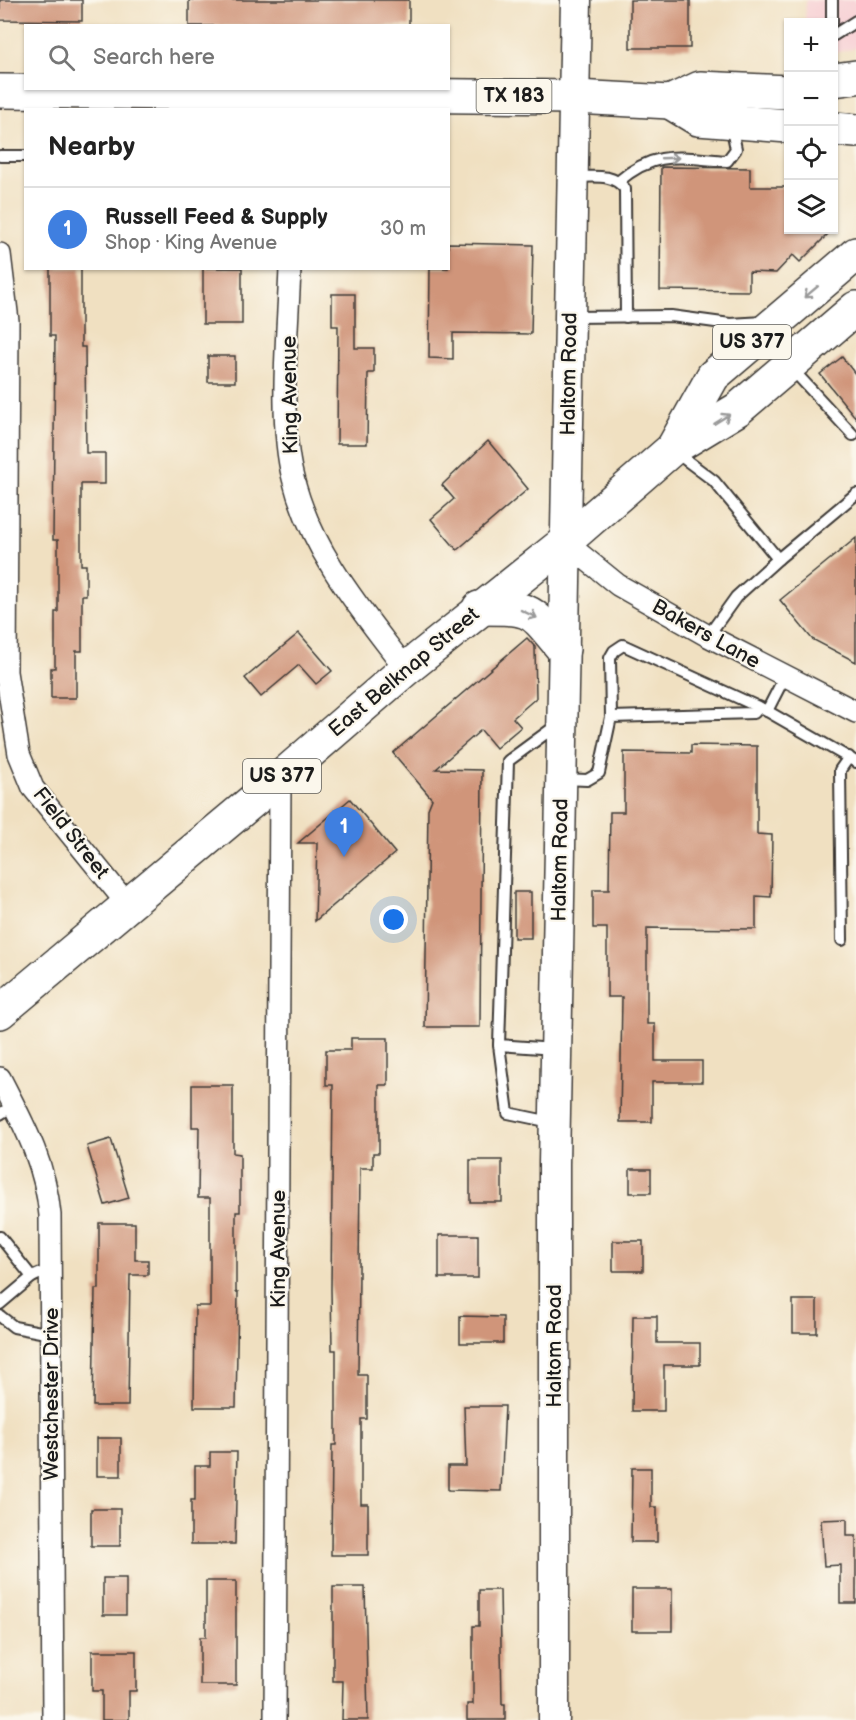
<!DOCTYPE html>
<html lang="en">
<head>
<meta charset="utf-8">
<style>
  body { margin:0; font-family:"Balsamiq Sans",sans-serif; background:#f2f2f2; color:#222 }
  .controls { position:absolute; right:18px; top:18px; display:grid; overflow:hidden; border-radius:0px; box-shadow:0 2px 4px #0004 }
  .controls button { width:54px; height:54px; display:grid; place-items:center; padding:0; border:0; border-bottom:2px solid #e0e0e0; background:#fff; color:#222; font:30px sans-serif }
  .you { position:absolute; left:394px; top:920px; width:21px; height:21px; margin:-15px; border:4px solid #fff; border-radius:50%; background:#1a73e8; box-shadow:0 0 0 9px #1a73e833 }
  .badge { display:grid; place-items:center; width:39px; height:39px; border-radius:50%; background:#b45309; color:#fff; font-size:20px; font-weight:700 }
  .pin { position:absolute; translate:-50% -50px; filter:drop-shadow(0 2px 3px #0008) }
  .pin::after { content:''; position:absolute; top:32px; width:21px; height:18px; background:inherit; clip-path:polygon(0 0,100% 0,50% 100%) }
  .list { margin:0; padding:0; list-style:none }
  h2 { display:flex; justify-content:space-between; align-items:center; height:78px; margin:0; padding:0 24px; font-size:26px }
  h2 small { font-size:20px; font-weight:400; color:#767676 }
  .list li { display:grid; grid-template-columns:39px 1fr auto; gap:18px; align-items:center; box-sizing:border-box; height:84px; padding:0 24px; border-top:2px solid #e0e0e0 }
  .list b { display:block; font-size:22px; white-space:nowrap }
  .list p { margin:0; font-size:20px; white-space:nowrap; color:#767676 }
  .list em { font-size:20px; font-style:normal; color:#767676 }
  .icon { flex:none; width:33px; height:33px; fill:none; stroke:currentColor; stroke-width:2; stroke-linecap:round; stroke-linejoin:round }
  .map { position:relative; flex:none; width:856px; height:1720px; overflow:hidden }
  .search { position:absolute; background:#fff; box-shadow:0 2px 4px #0004; left:24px; top:24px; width:426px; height:66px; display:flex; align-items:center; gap:15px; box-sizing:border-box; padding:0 21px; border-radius:0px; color:#767676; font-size:22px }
  .panel { position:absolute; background:#fff; box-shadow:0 2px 4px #0004; left:24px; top:108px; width:426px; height:162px; border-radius:0px }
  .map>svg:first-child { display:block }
</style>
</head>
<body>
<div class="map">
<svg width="856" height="1720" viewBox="0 0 856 1720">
  <rect width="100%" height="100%" fill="#fbf7ec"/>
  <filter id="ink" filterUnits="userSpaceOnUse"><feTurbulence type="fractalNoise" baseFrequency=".0167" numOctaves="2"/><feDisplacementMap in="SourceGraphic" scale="12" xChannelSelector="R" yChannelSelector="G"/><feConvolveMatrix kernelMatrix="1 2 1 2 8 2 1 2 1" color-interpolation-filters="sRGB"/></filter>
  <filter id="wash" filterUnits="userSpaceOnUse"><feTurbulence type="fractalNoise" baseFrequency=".008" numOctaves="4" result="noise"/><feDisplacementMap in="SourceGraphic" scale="24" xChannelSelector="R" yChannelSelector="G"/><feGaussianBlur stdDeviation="1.35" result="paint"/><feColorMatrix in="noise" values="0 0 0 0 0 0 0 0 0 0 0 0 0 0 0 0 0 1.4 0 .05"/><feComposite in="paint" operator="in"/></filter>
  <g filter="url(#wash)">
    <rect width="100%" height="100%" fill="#f0e0c1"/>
    <polygon fill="#f7cfd4" points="806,0 856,0 856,48 834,53 834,22 805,22"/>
    <g id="blocks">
      <g fill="#d0957a">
        <polygon points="0,0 82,0 82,21 0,20"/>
        <rect x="189" y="0" width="220" height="26"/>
        <rect x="630" y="0" width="60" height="48"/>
        <polygon points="661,167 750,168 750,187 789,187 789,230 832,230 800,262 793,255 776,273 749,272 749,291 660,290"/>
        <polygon points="448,243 533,245 531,334 453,333 453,359 429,358 430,268 448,268"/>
        <polygon points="50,268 81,268 81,347 85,347 86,453 105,453 105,484 81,484 81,565 86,565 86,595 82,595 82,651 76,651 76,698 51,698 51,668 55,668 55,612 58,612 58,540 53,540 55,336 50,336"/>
        <rect x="203" y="268" width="39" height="56"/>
        <polygon points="332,294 355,294 355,348 374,348 374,373 368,373 367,444 337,444 338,326 332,326"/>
        <rect x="208" y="356" width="27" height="26"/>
        <polygon points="842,357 856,375 856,418 820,374"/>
        <polygon points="488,441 528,489 457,550 431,519 454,499 442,485"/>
        <polygon points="856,538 856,662 812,639 780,600"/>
        <polygon points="299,633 332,671 316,684 299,665 261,697 245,678"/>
        <polygon points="527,638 535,647 536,698 513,718 521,727 496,748 481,730 436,769 482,770 480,1027 425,1027 428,809 432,799 393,753"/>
        <polygon points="691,745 757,746 757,834 772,835 771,897 756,896 756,929 647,928 647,1024 655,1024 655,1061 702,1061 702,1082 652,1082 652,1122 620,1122 622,997 607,997 607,928 593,928 593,890 609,890 610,812 624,812 624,752 691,753"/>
        <polygon points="350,799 395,853 315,921 317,843 298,843"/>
        <rect x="514" y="892" width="17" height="46"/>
        <polygon points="351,1038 388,1038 388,1085 379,1085 379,1153 373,1153 373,1168 360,1168 358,1375 367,1375 367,1419 361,1419 361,1504 368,1504 368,1555 331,1555 332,1445 336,1445 336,1350 332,1350 331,1289 333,1085 326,1085 326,1050 351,1050"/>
        <polygon points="192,1085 233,1085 233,1153 240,1154 240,1212 236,1212 236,1292 238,1292 236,1407 194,1407 195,1306 210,1306 210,1198 198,1198 199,1127 192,1127"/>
        <polygon points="111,1139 129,1198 105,1205 87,1146"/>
        <rect x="470" y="1160" width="32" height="42"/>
        <rect x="630" y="1169" width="21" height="24"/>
        <polygon points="99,1223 135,1223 135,1260 148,1260 148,1275 130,1275 128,1406 93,1406 95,1289 99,1289"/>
        <rect x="439" y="1235" width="39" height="43"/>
        <rect x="613" y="1241" width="30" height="30"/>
        <rect x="793" y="1300" width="24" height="33"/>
        <polygon points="460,1316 503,1317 503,1343 460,1343"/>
        <polygon points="633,1316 657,1316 657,1343 700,1343 700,1365 664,1365 664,1411 632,1411"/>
        <polygon points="464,1406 505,1406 501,1491 448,1490 448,1466 466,1466"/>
        <rect x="97" y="1438" width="24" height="38"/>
        <polygon points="210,1452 237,1452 235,1544 191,1544 191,1500 195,1500 195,1466 210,1466"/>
        <polygon points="632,1468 651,1468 651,1507 657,1507 657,1542 631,1542"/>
        <rect x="91" y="1509" width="29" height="37"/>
        <polygon points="847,1519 847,1536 856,1536 856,1603 840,1603 840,1565 824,1566 821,1520"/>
        <rect x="103" y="1578" width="23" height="37"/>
        <polygon points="206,1581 236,1581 236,1685 200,1685 200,1637 206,1637"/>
        <polygon points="333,1587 365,1587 368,1720 342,1720 343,1681 333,1681"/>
        <rect x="632" y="1589" width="40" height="42"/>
        <polygon points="479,1590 500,1590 502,1704 505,1704 505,1720 467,1720 467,1704 473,1704 473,1626 479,1626"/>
        <polygon points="92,1651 136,1651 136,1691 129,1691 129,1720 102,1720 102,1691 92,1691"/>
      </g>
    </g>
  </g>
  <g filter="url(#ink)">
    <use href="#blocks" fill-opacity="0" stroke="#3c3935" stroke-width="1.5"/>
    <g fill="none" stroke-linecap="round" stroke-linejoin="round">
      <defs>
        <g id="service">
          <polyline points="832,0 832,22"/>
          <polyline points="834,35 856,21"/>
          <polyline points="0,156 26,156"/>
          <path d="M575 177C594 177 613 173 625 189L626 317"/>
          <path d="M619 181C657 149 680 158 727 161L736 149 731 125"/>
          <polyline points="571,317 671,316 730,324 764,322"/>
          <polyline points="791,368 853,435"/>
          <polyline points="674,451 714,481 778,559 856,494"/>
          <polyline points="708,636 736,597 778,559"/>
          <polyline points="767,711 785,676"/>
          <polyline points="611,717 610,658 614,651 623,645 767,711 856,762"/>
          <polyline points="564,779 587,780 599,773 611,717 754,713 759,707"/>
          <polyline points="842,940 840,770 849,757"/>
          <polyline points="499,1045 508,1113 551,1122"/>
          <polyline points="555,1049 499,1045 508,761 557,725"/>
          <polyline points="0,1114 14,1105"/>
          <polyline points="0,1237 32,1277"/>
          <polyline points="0,1304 32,1277 50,1269"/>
          <polyline points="0,1316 14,1327 51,1334"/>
        </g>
        <g id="minor">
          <polyline points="0,254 8,321 6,672 19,754 33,788 128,905"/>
          <path d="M290 268C288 330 278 420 293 478 311 551 361 610 406 669"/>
          <polyline points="565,542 618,585 708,636 856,712"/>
          <path d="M0 1078C24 1125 45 1162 50 1215L53 1720"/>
          <polyline points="275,1720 280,778"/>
        </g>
        <polyline id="secondary" points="554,1720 554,1164 576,0"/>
        <g id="primary">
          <polyline points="834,80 856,77"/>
          <polyline points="0,91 575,97 670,102 700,88 788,92"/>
          <polyline points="670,102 698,119 788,126"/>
          <polyline points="834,129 856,131"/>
          <polyline points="674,446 713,376 856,254"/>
          <path d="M479 608C534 608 529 608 563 649"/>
          <polyline points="0,1012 280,778 406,669 565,542 672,449 738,409 856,308"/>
        </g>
      </defs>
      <use href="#service" stroke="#3c3935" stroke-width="14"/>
      <use href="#minor" stroke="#3c3935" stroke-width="24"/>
      <use href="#secondary" stroke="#3c3935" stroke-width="33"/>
      <use href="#primary" stroke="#3c3935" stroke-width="36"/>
      <use href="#service" stroke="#fff" stroke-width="10"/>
      <use href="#minor" stroke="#fff" stroke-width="21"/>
      <use href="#secondary" stroke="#fff" stroke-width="30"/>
      <use href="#primary" stroke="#fff" stroke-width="33"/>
    </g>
    <defs><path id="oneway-shaft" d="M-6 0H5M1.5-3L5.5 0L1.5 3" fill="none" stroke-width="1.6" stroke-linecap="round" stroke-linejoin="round" transform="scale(1.5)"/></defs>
    <g stroke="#999">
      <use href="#oneway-shaft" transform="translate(670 158) rotate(-2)"/>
      <use href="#oneway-shaft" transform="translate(811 292) rotate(140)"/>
      <use href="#oneway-shaft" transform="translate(722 419) rotate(-32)"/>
      <use href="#oneway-shaft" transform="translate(529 614) rotate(26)"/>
    </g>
  </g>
  <g text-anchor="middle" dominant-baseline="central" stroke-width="4.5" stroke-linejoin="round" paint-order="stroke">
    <g fill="#fbf7ec" stroke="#5f5e5a" stroke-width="1.5">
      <rect x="476.5" y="79" width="75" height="34" rx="4.5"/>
      <rect x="713" y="325" width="78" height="34" rx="4.5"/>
      <rect x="243" y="759" width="78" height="34" rx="4.5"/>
    </g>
    <g font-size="20" font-weight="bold" fill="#1c1c1c">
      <text x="514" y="96">TX 183</text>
      <text x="752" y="342">US 377</text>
      <text x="282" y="776">US 377</text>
    </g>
    <g font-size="21" fill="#1c1c1c" stroke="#fbf7ec">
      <text transform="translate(569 374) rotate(-89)">Haltom Road</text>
      <text transform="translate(290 395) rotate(-91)">King Avenue</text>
      <text transform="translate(706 634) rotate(29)">Bakers Lane</text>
      <text transform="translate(404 672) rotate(-40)">East Belknap Street</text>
      <text transform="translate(71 833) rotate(52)">Field Street</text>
      <text transform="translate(560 860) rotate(-89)">Haltom Road</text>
      <text transform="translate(278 1249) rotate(-90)">King Avenue</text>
      <text transform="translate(554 1346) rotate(-90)">Haltom Road</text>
      <text transform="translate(51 1394) rotate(-90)">Westchester Drive</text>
    </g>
  </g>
</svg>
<div class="controls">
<button>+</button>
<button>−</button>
<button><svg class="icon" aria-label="locate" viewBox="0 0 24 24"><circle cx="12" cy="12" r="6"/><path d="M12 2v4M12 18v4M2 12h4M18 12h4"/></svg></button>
<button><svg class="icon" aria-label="layers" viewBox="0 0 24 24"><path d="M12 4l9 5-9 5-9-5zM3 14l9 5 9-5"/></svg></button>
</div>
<div class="you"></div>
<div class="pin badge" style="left:344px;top:857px;background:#3f7fe0">1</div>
<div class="search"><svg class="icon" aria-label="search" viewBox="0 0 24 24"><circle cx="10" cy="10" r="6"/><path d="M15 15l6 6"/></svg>Search here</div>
<section class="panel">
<h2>Nearby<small></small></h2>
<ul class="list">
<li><span class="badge" style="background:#3f7fe0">1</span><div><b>Russell Feed &amp; Supply</b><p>Shop · King Avenue</p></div><em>30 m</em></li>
</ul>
</section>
</div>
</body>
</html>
